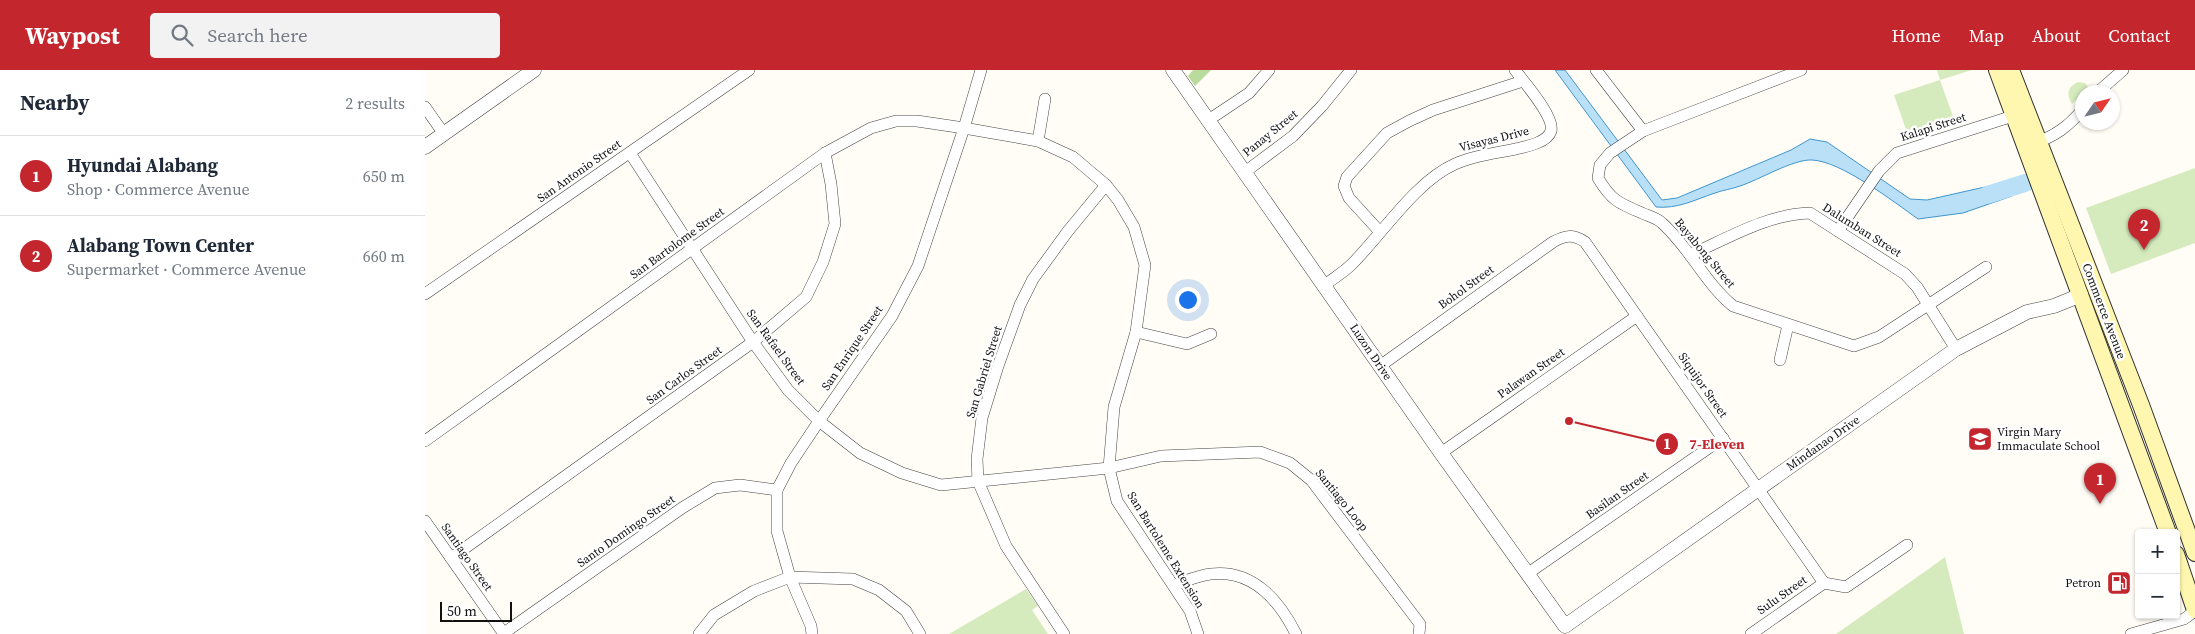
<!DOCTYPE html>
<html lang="en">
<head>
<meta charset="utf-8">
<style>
  body { margin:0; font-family:"Source Serif 4",serif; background:#f2f2f3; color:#1f2937 }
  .controls { position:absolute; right:15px; bottom:15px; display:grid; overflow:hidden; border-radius:5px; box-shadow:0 1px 4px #0004 }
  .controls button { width:45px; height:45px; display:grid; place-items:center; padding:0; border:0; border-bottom:1px solid #e0e1e3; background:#fff; color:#1f2937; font:25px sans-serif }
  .compass { position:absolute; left:1650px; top:15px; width:45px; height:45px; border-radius:50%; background:#fff; box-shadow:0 1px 4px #0004; rotate:55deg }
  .scale { position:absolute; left:15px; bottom:12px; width:72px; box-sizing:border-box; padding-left:5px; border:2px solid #111; border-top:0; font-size:14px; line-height:18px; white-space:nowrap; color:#111; -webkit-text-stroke:4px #fff; paint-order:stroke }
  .you { position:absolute; left:762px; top:229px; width:18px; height:18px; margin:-12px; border:4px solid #fff; border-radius:50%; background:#1a73e8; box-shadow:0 0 0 8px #1a73e833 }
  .badge { display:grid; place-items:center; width:32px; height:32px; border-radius:50%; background:#c4262e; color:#fff; font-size:16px; font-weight:700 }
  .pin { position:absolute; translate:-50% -41px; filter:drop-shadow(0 1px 2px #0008) }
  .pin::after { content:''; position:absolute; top:26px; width:18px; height:15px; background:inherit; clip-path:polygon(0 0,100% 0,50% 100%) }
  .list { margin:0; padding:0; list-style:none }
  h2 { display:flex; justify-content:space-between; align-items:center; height:65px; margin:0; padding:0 20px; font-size:21px }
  h2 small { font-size:16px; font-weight:400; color:#747a83 }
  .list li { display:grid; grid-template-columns:32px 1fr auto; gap:15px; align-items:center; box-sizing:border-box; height:80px; padding:0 20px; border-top:1px solid #e0e1e3 }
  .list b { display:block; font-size:19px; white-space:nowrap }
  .list p { margin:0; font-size:16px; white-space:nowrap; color:#747a83 }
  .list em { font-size:16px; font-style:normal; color:#747a83 }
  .icon { flex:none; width:28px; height:28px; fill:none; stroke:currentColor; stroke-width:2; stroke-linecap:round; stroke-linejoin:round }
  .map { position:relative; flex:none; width:1770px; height:564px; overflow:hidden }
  header { display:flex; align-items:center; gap:30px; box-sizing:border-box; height:70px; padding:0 25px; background:#c4262e; color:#fff }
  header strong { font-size:24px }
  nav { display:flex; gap:28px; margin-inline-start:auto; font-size:18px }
  .search { width:350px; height:45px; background:#f2f2f3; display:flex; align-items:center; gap:12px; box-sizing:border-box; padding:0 18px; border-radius:5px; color:#747a83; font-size:19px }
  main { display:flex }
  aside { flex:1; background:#fff }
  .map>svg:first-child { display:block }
</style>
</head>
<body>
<header>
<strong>Waypost</strong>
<div class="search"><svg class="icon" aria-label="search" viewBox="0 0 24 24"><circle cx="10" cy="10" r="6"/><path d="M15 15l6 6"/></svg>Search here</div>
<nav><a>Home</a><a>Map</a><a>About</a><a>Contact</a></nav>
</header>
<main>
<aside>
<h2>Nearby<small>2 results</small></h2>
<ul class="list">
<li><span class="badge">1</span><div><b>Hyundai Alabang</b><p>Shop · Commerce Avenue</p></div><em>650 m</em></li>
<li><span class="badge">2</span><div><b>Alabang Town Center</b><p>Supermarket · Commerce Avenue</p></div><em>660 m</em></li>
</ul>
</aside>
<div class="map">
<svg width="1770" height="564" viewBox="0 0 1770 564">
  <rect width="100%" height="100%" fill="#fffdf5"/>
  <g fill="#d5ebbd">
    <polygon points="1512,0 1547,0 1515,10 1531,55 1485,71 1469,25 1515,10"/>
    <path d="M1653 12 1660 13 1663 17 1647 34C1641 24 1642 17 1653 12Z"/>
    <polygon points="1770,98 1770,173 1686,204 1661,138"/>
    <polygon points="1520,487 1539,564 1411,564 1505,498"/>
    <polygon points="601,519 613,536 607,540 623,564 524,564"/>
  </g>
  <polygon fill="#b9dc9c" points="768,0 786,0 770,16 763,6"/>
  <path fill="#b9e0f7" stroke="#3f96cf" d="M1130 0H1140L1237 130 1252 128 1366 80 1385 69 1402 72 1485 129 1502 130 1582 112 1587 126 1538 143 1493 149C1469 132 1416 91 1387 90 1368 89 1334 110 1315 116 1307 119 1298 120 1290 123 1269 130 1253 139 1231 137Z"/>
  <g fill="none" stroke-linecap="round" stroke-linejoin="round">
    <polyline stroke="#b9e0f7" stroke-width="18" points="1562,125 1600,113"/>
    <defs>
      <g id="minor">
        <polyline points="1171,0 1218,61"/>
        <path d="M1376 0 1218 61 1185 83 1175 95 1173 108C1186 130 1193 133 1217 143 1223 146 1232 148 1237 153 1265 178 1280 213 1308 236L1429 276 1454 267 1561 197"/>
        <polyline points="1673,22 1698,0"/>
        <polyline points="0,37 19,64"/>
        <polyline points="782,51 824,23 844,0"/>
        <polyline points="613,71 620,29"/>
        <path d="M1608 74C1630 66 1643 57 1658 39"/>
        <polyline points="205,83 328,272 363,320 394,351 435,383 477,403 516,415 684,398 736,386 835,382 865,393 886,410 995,554 994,564"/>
        <polyline points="820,102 868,66 897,36 926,0"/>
        <polyline points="1413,161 1454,101 1472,83 1588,46"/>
        <polyline points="955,162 924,128 919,116 922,107 962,63 984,51 1008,40 1098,11"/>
        <path d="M1265 185C1303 168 1343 144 1385 143L1480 204 1492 217 1531 279"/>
        <path d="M900 215C909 208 919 202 927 194 958 163 991 111 1030 94 1056 82 1086 83 1112 73 1117 71 1124 67 1126 61 1130 47 1099 12 1090 0"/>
        <polyline points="0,224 324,0"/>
        <polyline points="711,262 762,274 786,264"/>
        <polyline points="1355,290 1363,255"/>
        <path d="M955 296 1128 172C1141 165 1148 164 1160 172L1399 513"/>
        <polyline points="0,371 400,83 446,58 471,51 492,51 539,58 613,71 648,87 681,115 693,130 709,157 720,195 711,262 689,337 684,398 692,431 765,541 773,564"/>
        <polyline points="1016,383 1212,246"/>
        <polyline points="0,451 79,564"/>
        <polyline points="26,488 328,272 381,227 398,192 410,154 406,114 400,83"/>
        <polyline points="1102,504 1298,368"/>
        <path d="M749 515C761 511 774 505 786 504 827 499 854 530 871 564"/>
        <polyline points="79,563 257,438 290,418 315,415 352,420"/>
        <polyline points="274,564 289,545 329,521 365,507 428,509 454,520 481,541 495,564"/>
        <polyline points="387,564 386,556 365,507 352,461 352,420 366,393 394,351 467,246 493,196 539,58 556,0"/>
        <polyline points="639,564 581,476 553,411 552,389 557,348 573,296 595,235 608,209 643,161 681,115"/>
        <polyline points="1326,564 1399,513 1421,517 1482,475"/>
        <polyline points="1706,564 1759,549 1770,541"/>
      </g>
      <g id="tertiary">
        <polyline points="748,0 1016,383 1140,556 1531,279 1602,242 1629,236 1656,225"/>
        <polyline points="0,77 109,0"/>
      </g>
      <g id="secondary">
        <polyline points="1572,0 1743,463"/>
        <polyline points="1586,0 1716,335 1770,483"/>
        <polyline points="1751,484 1770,540"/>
      </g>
    </defs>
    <use href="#minor" stroke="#444" stroke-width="12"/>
    <use href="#tertiary" stroke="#444" stroke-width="15"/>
    <use href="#secondary" stroke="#333" stroke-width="18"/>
    <use href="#minor" stroke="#fff" stroke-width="11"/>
    <use href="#tertiary" stroke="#fff" stroke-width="14"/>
    <use href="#secondary" stroke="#fff6b0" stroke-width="16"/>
  </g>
  <defs>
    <symbol id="school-square" viewBox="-11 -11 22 22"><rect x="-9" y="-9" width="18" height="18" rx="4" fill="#c4262e" stroke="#fff"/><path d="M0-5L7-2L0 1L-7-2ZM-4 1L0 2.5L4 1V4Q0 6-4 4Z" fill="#fff"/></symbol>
    <symbol id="fuel-square" viewBox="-11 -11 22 22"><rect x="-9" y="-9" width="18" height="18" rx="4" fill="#c4262e" stroke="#fff"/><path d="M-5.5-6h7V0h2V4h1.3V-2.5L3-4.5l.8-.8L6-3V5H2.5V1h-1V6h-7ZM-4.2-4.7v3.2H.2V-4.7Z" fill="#fff"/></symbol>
  </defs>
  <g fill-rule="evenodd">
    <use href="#school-square" x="1541" y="355" width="28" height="28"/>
    <use href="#fuel-square" x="1680" y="499" width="28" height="28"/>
  </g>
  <g text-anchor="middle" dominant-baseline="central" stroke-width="5" stroke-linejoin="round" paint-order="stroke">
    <g font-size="12" fill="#111" stroke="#fff">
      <text transform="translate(1508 57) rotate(-18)">Kalapi Street</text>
      <text transform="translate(845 63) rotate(-39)">Panay Street</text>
      <text transform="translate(1069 69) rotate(-14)">Visayas Drive</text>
      <text transform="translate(154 101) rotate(-35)">San Antonio Street</text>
      <text transform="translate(1437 160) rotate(32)">Dalumban Street</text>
      <text transform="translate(252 173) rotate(-36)">San Bartolome Street</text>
      <text transform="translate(1280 183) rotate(50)">Bayabong Street</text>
      <text transform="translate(1041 217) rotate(-36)">Bohol Street</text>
      <text transform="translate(1679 241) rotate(69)">Commerce Avenue</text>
      <text transform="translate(351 277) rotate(54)">San Rafael Street</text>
      <text transform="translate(427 278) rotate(-56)">San Enrique Street</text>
      <text transform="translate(946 282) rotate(56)">Luzon Drive</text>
      <text transform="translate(559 302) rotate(-73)">San Gabriel Street</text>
      <text transform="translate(1106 303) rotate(-35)">Palawan Street</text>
      <text transform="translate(259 305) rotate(-36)">San Carlos Street</text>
      <text transform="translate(1278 315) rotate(55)">Siquijor Street</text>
      <text transform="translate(1398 373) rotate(-35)">Mindanao Drive</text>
      <text transform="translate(1192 425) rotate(-35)">Basilan Street</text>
      <text transform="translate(917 430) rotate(51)">Santiago Loop</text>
      <text transform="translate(201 461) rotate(-35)">Santo Domingo Street</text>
      <text transform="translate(741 480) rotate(58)">San Bartoleme Extension</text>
      <text transform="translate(42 487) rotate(55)">Santiago Street</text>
      <text transform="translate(1357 525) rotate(-35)">Sulu Street</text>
    </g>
    <g font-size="12" fill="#111" stroke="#fff" text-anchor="start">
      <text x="1572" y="362">Virgin Mary<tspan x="1572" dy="14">Immaculate School</tspan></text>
      <text x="1676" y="513" text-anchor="end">Petron</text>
    </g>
  </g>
  <path fill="none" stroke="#c4262e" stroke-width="2" d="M1144 351L1242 374"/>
  <g fill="#c4262e" stroke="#fff" stroke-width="2">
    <circle cx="1144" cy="351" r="5"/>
    <circle cx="1242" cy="374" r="12"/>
  </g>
  <g font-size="15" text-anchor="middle" font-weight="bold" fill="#fff">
    <text x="1242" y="379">1</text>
  </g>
  <g font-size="14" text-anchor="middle" font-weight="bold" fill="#c4262e" stroke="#fff" stroke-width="5" stroke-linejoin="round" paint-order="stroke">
    <text x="1292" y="379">7-Eleven</text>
  </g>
</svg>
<div class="controls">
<button>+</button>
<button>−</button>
</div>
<svg class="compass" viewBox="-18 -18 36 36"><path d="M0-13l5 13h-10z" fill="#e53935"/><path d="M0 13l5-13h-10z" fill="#747a83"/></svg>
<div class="scale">50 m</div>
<div class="you"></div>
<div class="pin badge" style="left:1675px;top:434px">1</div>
<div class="pin badge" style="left:1719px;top:180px">2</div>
</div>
</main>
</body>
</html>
